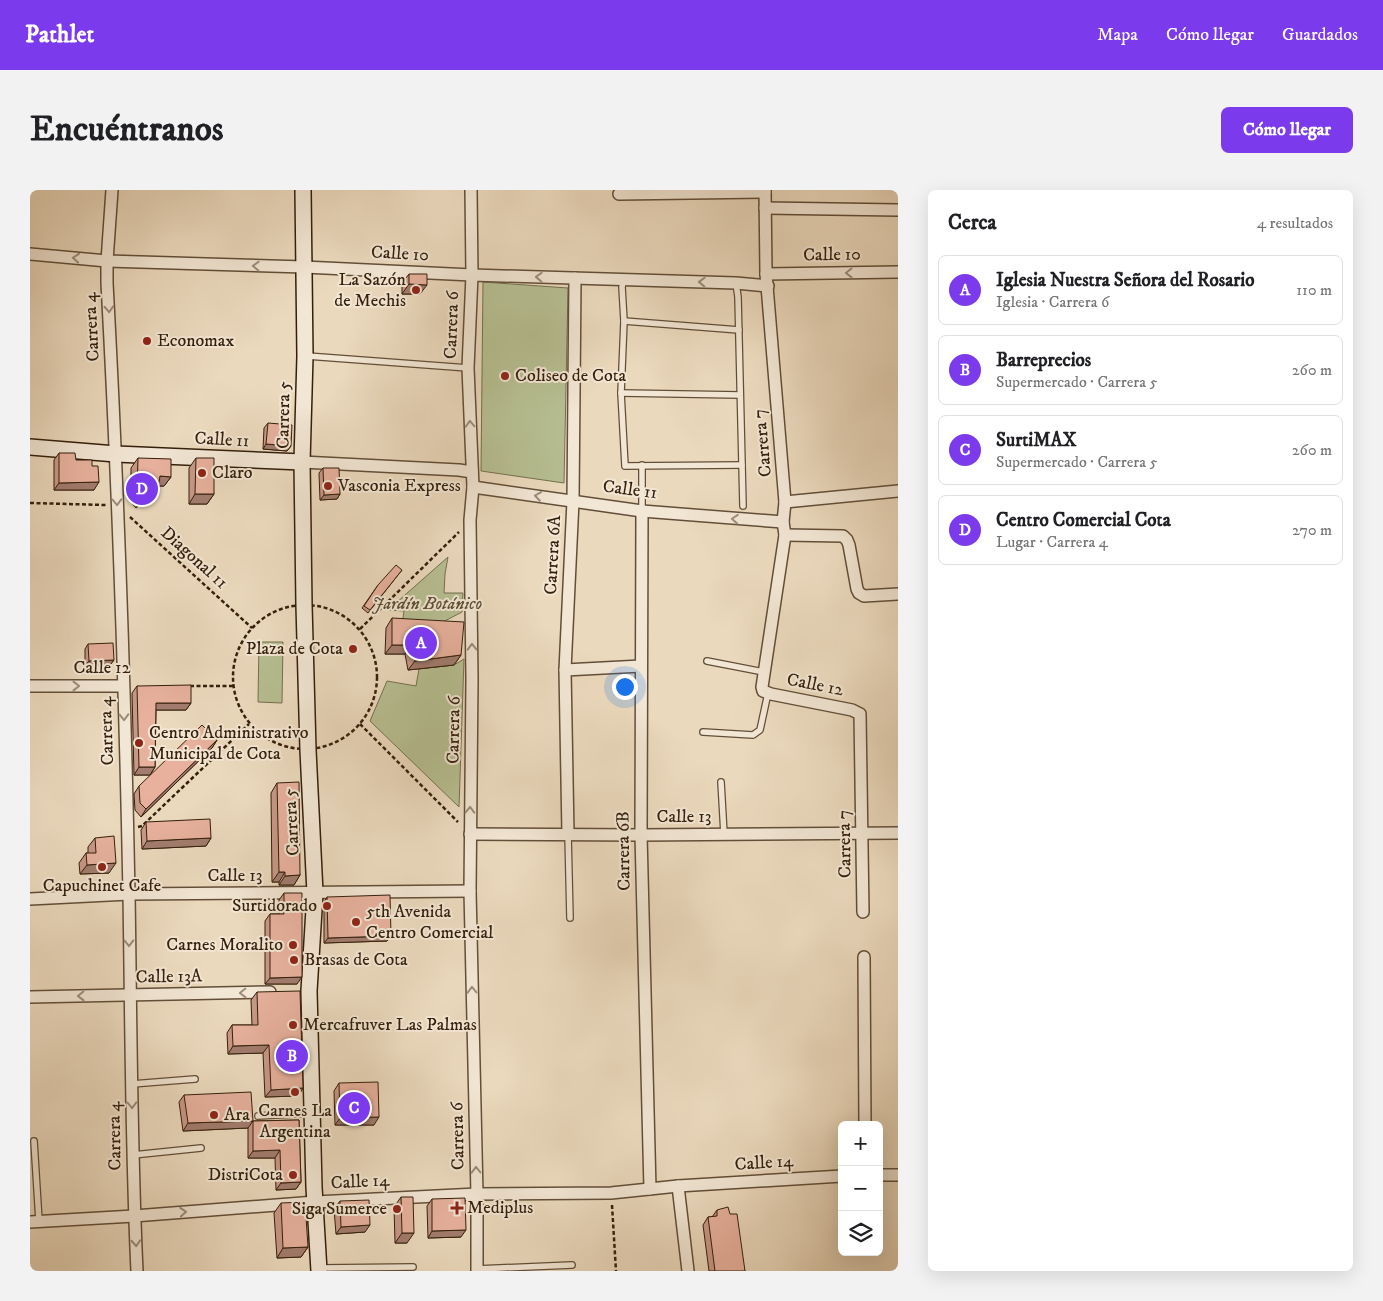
<!DOCTYPE html>
<html lang="es">
<head>
<meta charset="utf-8">
<style>
  body { margin:0; font-family:"IM FELL DW Pica",serif; background:#f2f2f2; color:#202124 }
  .controls { position:absolute; right:15px; bottom:15px; display:grid; overflow:hidden; border-radius:8px; box-shadow:0 5px 20px #0002 }
  .controls button { width:45px; height:45px; display:grid; place-items:center; padding:0; border:0; border-bottom:1px solid #e0e0e0; background:#fff; color:#202124; font:25px sans-serif }
  .you { position:absolute; left:594px; top:496px; width:18px; height:18px; margin:-12px; border:4px solid #fff; border-radius:50%; background:#1a73e8; box-shadow:0 0 0 8px #1a73e833 }
  .badge { display:grid; place-items:center; width:32px; height:32px; border-radius:50%; background:#7c3aed; color:#fff; font-size:16px; font-weight:700 }
  .pin { position:absolute; translate:-50% -50%; border:2px solid #fff; box-shadow:0 1px 5px #0006 }
  .list { margin:0; padding:0; list-style:none }
  h2 { display:flex; justify-content:space-between; align-items:center; height:65px; margin:0; padding:0 20px; font-size:21px }
  h2 small { font-size:16px; font-weight:400; color:#757577 }
  .list li { display:grid; grid-template-columns:32px 1fr auto; gap:15px; align-items:center; box-sizing:border-box; height:70px; margin:0 10px 10px; padding:0 10px; border:1px solid #e0e0e0; border-radius:8px }
  .list b { display:block; font-size:19px; white-space:nowrap }
  .list p { margin:0; font-size:16px; white-space:nowrap; color:#757577 }
  .list em { font-size:16px; font-style:normal; color:#757577 }
  .icon { flex:none; width:28px; height:28px; fill:none; stroke:currentColor; stroke-width:2; stroke-linecap:round; stroke-linejoin:round }
  .map { position:relative; flex:none; width:868px; height:1081px; overflow:hidden; border-radius:8px }
  header { display:flex; align-items:center; gap:30px; box-sizing:border-box; height:70px; padding:0 25px; background:#7c3aed; color:#fff }
  header strong { font-size:24px }
  nav { display:flex; gap:28px; margin-inline-start:auto; font-size:18px }
  .intro { display:flex; align-items:center; justify-content:space-between; box-sizing:border-box; height:120px; padding:0 30px }
  h1 { margin:0; font-size:35px }
  .button { padding:12px 22px; border-radius:8px; background:#7c3aed; color:#fff; font-size:18px; font-weight:700 }
  main { display:flex; gap:30px; padding:0 30px }
  aside { flex:1; background:#fff; border-radius:8px; box-shadow:0 5px 20px #0002 }
  .map>svg:first-child { display:block }
</style>
</head>
<body>
<header>
<strong>Pathlet</strong>
<nav><a>Mapa</a><a>Cómo llegar</a><a>Guardados</a></nav>
</header>
<div class="intro"><h1>Encuéntranos</h1><a class="button">Cómo llegar</a></div>
<main>
<div class="map">
<svg width="868" height="1081" viewBox="0 0 868 1081">
  <rect width="100%" height="100%" fill="#ebd9bd"/>
  <filter id="stains"><feTurbulence type="fractalNoise" baseFrequency=".004" numOctaves="4"/><feColorMatrix values="0 0 0 0 .2 0 0 0 0 .09 0 0 0 0 .02 0 0 0 .5 -.17"/></filter>
  <radialGradient id="worn" r=".72"><stop offset=".6" stop-color="#630" stop-opacity="0"/><stop offset="1" stop-color="#630" stop-opacity=".3"/></radialGradient>
  <g fill="#b6bf92" stroke="#756f4e">
    <polygon points="453,92 538,98 534,293 451,281"/>
    <polygon points="418,367 415,384 414,403 433,403 432,422 409,434 372,435 374,421 358,420"/>
    <polygon points="229,452 253,452 252,513 228,512"/>
    <polygon points="434,469 429,617 340,531 357,491 386,496 389,479 424,475"/>
  </g>
  <g fill="none" stroke-linecap="round" stroke-linejoin="round">
    <defs>
      <g id="lane">
        <polyline points="594,89 592,97 594,131 591,203 595,276 712,275"/>
        <polyline points="706,93 708,107 713,316"/>
        <polyline points="594,131 709,140"/>
        <polyline points="277,166 438,178"/>
        <polyline points="591,203 710,205"/>
        <polyline points="612,275 612,321"/>
        <polyline points="677,471 734,482"/>
        <polyline points="673,542 723,545 730,540 738,503"/>
        <polyline points="691,592 694,644"/>
        <polyline points="538,644 540,728"/>
        <polyline points="102,894 165,889"/>
        <polyline points="228,926 281,923"/>
        <polyline points="4,951 9,1031"/>
        <polyline points="103,965 171,958"/>
        <polyline points="289,1078 383,1077"/>
        <polyline points="447,1079 542,1075"/>
      </g>
      <g id="street">
        <path d="M82 0 77 71V93C88 296 95 500 99 704 101 829 101 955 107 1081"/>
        <polyline points="441,0 442,85 438,178 443,297 440,330 442,489 440,701 447,1004 447,1081"/>
        <polyline points="735,0 736,84 755,312 753,332 755,345 732,497 733,501 741,504 822,520 830,524 833,722"/>
        <polyline points="589,4 735,2"/>
        <polyline points="735,18 868,20"/>
        <polyline points="0,64 77,71 274,77 442,85 706,93 738,96"/>
        <polyline points="736,84 868,82"/>
        <polyline points="272,272 429,280 442,282"/>
        <polyline points="443,297 612,321 753,332"/>
        <polyline points="755,312 868,301"/>
        <polyline points="612,321 611,645 620,999"/>
        <polyline points="755,345 813,346 817,350 819,355 827,399 829,403 834,406 868,404"/>
        <polyline points="535,480 611,476"/>
        <polyline points="0,496 93,496"/>
        <polyline points="440,644 611,645 868,643"/>
        <polyline points="538,644 535,480 543,311 545,88"/>
        <polyline points="0,709 99,704 440,701"/>
        <polyline points="834,767 835,935"/>
        <polyline points="0,807 240,802"/>
        <polyline points="849,985 868,985"/>
        <polyline points="648,996 658,1081"/>
        <polyline points="0,1032 104,1026 285,1012 447,1004 581,1003 648,996 812,986"/>
      </g>
      <g id="secondary">
        <polyline points="273,0 275,166 272,272 274,415 278,560 285,703 279,801 284,997 289,1081"/>
        <polyline points="0,257 86,264 272,272"/>
      </g>
    </defs>
    <use href="#lane" stroke="#624e38" stroke-width="8"/>
    <use href="#street" stroke="#624e38" stroke-width="14"/>
    <use href="#secondary" stroke="#341f0b" stroke-width="18"/>
    <g stroke="#341f0b" stroke-width="2.5" stroke-dasharray="4 2.5" stroke-linecap="butt">
      <polyline points="0,313 76,315"/>
      <polyline points="100,327 222,438"/>
      <circle cx="275" cy="487" r="72"/>
      <polyline points="330,439 429,342"/>
      <polyline points="160,496 203,496"/>
      <polyline points="330,534 428,632"/>
      <polyline points="108,637 112,636 219,534"/>
      <polyline points="582,1015 586,1081"/>
    </g>
    <use href="#lane" stroke="#f2e6d4" stroke-width="5.5"/>
    <use href="#street" stroke="#f2e6d4" stroke-width="11"/>
    <use href="#secondary" stroke="#f2e6d4" stroke-width="15"/>
  </g>
  <g fill="#c79887" stroke="#341f0b">
    <polygon points="379,84 390,104 372,104 372,93"/>
    <polygon points="238,233 261,256 257,261 233,259 234,238"/>
    <polygon points="29,263 46,270 64,300 24,300 24,270"/>
    <polygon points="108,268 141,287 134,296 127,296 123,302 106,318 101,312 101,278"/>
    <polygon points="166,268 184,304 177,314 159,314 159,278"/>
    <polygon points="293,278 310,304 307,309 290,310 289,283"/>
    <polygon points="372,380 338,423 332,418 348,395"/>
    <polygon points="362,428 431,465 424,475 378,480 375,464 355,464 356,438"/>
    <polygon points="58,454 84,470 80,475 55,476 55,459"/>
    <polygon points="107,496 161,513 156,520 126,520 125,577 120,585 104,585 102,503"/>
    <polygon points="187,550 182,558 111,627 105,620 104,604 109,596"/>
    <polygon points="247,593 270,685 264,695 249,695 249,692 242,692 241,603"/>
    <polygon points="116,632 181,648 176,656 112,659 111,640"/>
    <polygon points="65,648 79,683 50,684 49,673 56,663 58,663 58,657"/>
    <polygon points="254,703 267,794 235,794 235,731 240,724 249,724 249,710"/>
    <polygon points="297,707 361,746 357,751 294,753 294,712"/>
    <polygon points="227,802 273,898 268,906 235,907 233,863 198,864 197,843 202,835 222,835 221,810"/>
    <polygon points="309,893 344,935 305,935 304,901"/>
    <polygon points="154,905 223,931 269,930 271,992 266,999 246,1000 245,968 218,968 218,938 153,941 149,912"/>
    <polygon points="371,1007 377,1053 365,1053 364,1017"/>
    <polygon points="402,1009 431,1047 398,1048 397,1016"/>
    <polygon points="310,1011 335,1042 306,1044 304,1019"/>
    <polygon points="251,1013 278,1057 271,1067 247,1068 244,1023"/>
    <polygon points="687,1020 715,1081 679,1081 673,1035 678,1027 682,1027"/>
  </g>
  <g fill="#a27c6e" stroke="#341f0b">
    <polygon points="379,94 397,95 390,104 372,104"/>
    <polygon points="236,254 261,256 257,261 233,259"/>
    <polygon points="130,286 141,287 134,296 127,296 123,302 106,318"/>
    <polygon points="69,292 64,300 24,300 29,293"/>
    <polygon points="165,304 184,304 177,314 159,314"/>
    <polygon points="310,304 307,309 290,310 294,305"/>
    <polygon points="362,455 382,455 375,464 355,464"/>
    <polygon points="431,465 424,475 378,480 385,471"/>
    <polygon points="84,470 80,475 55,476 59,471"/>
    <polygon points="126,513 161,513 156,520 121,520"/>
    <polygon points="187,550 182,558 111,627 116,619"/>
    <polygon points="109,577 125,577 120,585 104,585"/>
    <polygon points="181,648 176,656 112,659 117,651"/>
    <polygon points="86,673 79,683 50,684 57,675"/>
    <polygon points="249,682 255,682 249,692 242,692"/>
    <polygon points="270,685 264,695 249,695 255,686"/>
    <polygon points="361,746 357,751 294,753 298,748"/>
    <polygon points="272,787 267,794 235,794 240,788"/>
    <polygon points="239,855 233,863 198,864 203,856"/>
    <polygon points="273,898 268,906 235,907 241,900"/>
    <polygon points="349,927 344,935 305,935 310,928"/>
    <polygon points="223,931 218,938 153,941 158,933"/>
    <polygon points="250,960 245,968 218,968 223,961"/>
    <polygon points="271,992 266,999 246,1000 251,993"/>
    <polygon points="340,1035 335,1042 306,1044 311,1037"/>
    <polygon points="436,1040 431,1047 398,1048 402,1041"/>
    <polygon points="372,1043 384,1043 377,1053 365,1053"/>
    <polygon points="278,1057 271,1067 247,1068 253,1058"/>
  </g>
  <g fill="#e7b19d" stroke="#341f0b">
    <polygon points="379,84 397,84 397,95 379,94"/>
    <polygon points="238,233 262,235 261,256 236,254"/>
    <polygon points="29,263 45,263 46,270 62,270 62,276 68,276 69,292 29,293"/>
    <polygon points="108,268 141,269 141,287 130,286 129,292 113,308 107,303"/>
    <polygon points="166,268 184,268 184,304 165,304"/>
    <polygon points="293,278 309,278 310,304 294,305"/>
    <polygon points="366,375 372,380 340,420 334,416 348,395"/>
    <polygon points="362,428 434,432 431,465 385,471 382,455 362,455"/>
    <polygon points="83,453 84,470 59,471 58,454"/>
    <polygon points="161,495 161,513 126,513 125,577 109,577 107,496"/>
    <polygon points="172,535 187,550 116,619 110,613 109,596"/>
    <polygon points="269,592 270,685 255,686 255,682 249,682 247,593"/>
    <polygon points="180,629 181,648 117,651 116,632"/>
    <polygon points="84,646 86,673 57,675 56,663 66,663 65,648"/>
    <polygon points="254,703 272,703 272,787 240,788 240,724 254,724"/>
    <polygon points="360,705 361,746 298,748 297,707"/>
    <polygon points="270,801 273,898 241,900 239,855 203,856 202,835 228,835 227,802"/>
    <polygon points="348,892 349,927 310,928 309,893"/>
    <polygon points="221,902 223,931 158,933 154,905"/>
    <polygon points="269,930 271,992 251,993 250,960 223,961 223,931"/>
    <polygon points="371,1007 383,1007 384,1043 372,1043"/>
    <polygon points="435,1008 436,1040 402,1041 402,1009"/>
    <polygon points="339,1010 340,1035 311,1037 310,1011"/>
    <polygon points="275,1012 278,1057 253,1058 251,1013"/>
    <polygon points="698,1017 700,1024 707,1024 715,1081 685,1081 678,1027 687,1026 687,1020"/>
  </g>
  <defs><path id="oneway-chevron" d="M-2-3.5L2.5 0L-2 3.5" fill="none" stroke-width="1.6" stroke-linecap="round" stroke-linejoin="round" transform="scale(1.25)"/></defs>
  <g stroke="#9c8c7a">
    <use href="#oneway-chevron" transform="translate(46 68) rotate(-175)"/>
    <use href="#oneway-chevron" transform="translate(226 76) rotate(-178)"/>
    <use href="#oneway-chevron" transform="translate(819 83) rotate(179)"/>
    <use href="#oneway-chevron" transform="translate(509 87) rotate(-178)"/>
    <use href="#oneway-chevron" transform="translate(672 92) rotate(-178)"/>
    <use href="#oneway-chevron" transform="translate(79 119) rotate(87)"/>
    <use href="#oneway-chevron" transform="translate(440 234) rotate(-92)"/>
    <use href="#oneway-chevron" transform="translate(508 306) rotate(-172)"/>
    <use href="#oneway-chevron" transform="translate(87 312) rotate(88)"/>
    <use href="#oneway-chevron" transform="translate(705 329) rotate(-175)"/>
    <use href="#oneway-chevron" transform="translate(442 457) rotate(-91)"/>
    <use href="#oneway-chevron" transform="translate(46 496)"/>
    <use href="#oneway-chevron" transform="translate(94 527) rotate(88)"/>
    <use href="#oneway-chevron" transform="translate(440 620) rotate(-89)"/>
    <use href="#oneway-chevron" transform="translate(99 753) rotate(89)"/>
    <use href="#oneway-chevron" transform="translate(442 800) rotate(-91)"/>
    <use href="#oneway-chevron" transform="translate(213 803) rotate(179)"/>
    <use href="#oneway-chevron" transform="translate(51 806) rotate(179)"/>
    <use href="#oneway-chevron" transform="translate(102 915) rotate(89)"/>
    <use href="#oneway-chevron" transform="translate(446 980) rotate(-91)"/>
    <use href="#oneway-chevron" transform="translate(153 1022) rotate(-4)"/>
    <use href="#oneway-chevron" transform="translate(106 1053) rotate(87)"/>
  </g>
  <g fill="#8f2418" stroke="#f2e6d4" stroke-width="2">
    <circle cx="386" cy="100" r="5"/>
    <circle cx="117" cy="151" r="5"/>
    <circle cx="475" cy="186" r="5"/>
    <circle cx="172" cy="283" r="5"/>
    <circle cx="298" cy="296" r="5"/>
    <circle cx="323" cy="459" r="5"/>
    <circle cx="109" cy="553" r="5"/>
    <circle cx="72" cy="677" r="5"/>
    <circle cx="297" cy="716" r="5"/>
    <circle cx="326" cy="732" r="5"/>
    <circle cx="263" cy="755" r="5"/>
    <circle cx="264" cy="770" r="5"/>
    <circle cx="263" cy="835" r="5"/>
    <circle cx="265" cy="902" r="5"/>
    <circle cx="184" cy="925" r="5"/>
    <circle cx="263" cy="985" r="5"/>
    <path d="M424.5 1010.5h5v5h5v5h-5v5h-5v-5h-5v-5h5z"/>
    <circle cx="367" cy="1019" r="5"/>
  </g>
  <g text-anchor="middle" dominant-baseline="central" stroke-width="4" stroke-linejoin="round" paint-order="stroke">
    <g font-size="18" fill="#341f0b" stroke="#f2e6d4">
      <text transform="translate(370 64) rotate(3)">Calle 10</text>
      <text transform="translate(802 65) rotate(-1)">Calle 10</text>
      <text transform="translate(422 135) rotate(-88)">Carrera 6</text>
      <text transform="translate(62 137) rotate(-93)">Carrera 4</text>
      <text transform="translate(254 225) rotate(-89)">Carrera 5</text>
      <text transform="translate(192 250) rotate(3)">Calle 11</text>
      <text transform="translate(733 253) rotate(-95)">Carrera 7</text>
      <text transform="translate(600 300) rotate(7)">Calle 11</text>
      <text transform="translate(523 365) rotate(-87)">Carrera 6A</text>
      <text transform="translate(164 368) rotate(42)">Diagonal 11</text>
      <text x="72" y="478">Calle 12</text>
      <text transform="translate(785 495) rotate(11)">Calle 12</text>
      <text transform="translate(424 540) rotate(-89)">Carrera 6</text>
      <text transform="translate(77 541) rotate(-92)">Carrera 4</text>
      <text x="654" y="627">Calle 13</text>
      <text transform="translate(262 632) rotate(-93)">Carrera 5</text>
      <text transform="translate(815 654) rotate(-91)">Carrera 7</text>
      <text transform="translate(594 661) rotate(-91)">Carrera 6B</text>
      <text x="205" y="686">Calle 13</text>
      <text transform="translate(139 787) rotate(-1)">Calle 13A</text>
      <text transform="translate(85 946) rotate(-91)">Carrera 4</text>
      <text transform="translate(428 946) rotate(-91)">Carrera 6</text>
      <text transform="translate(734 973) rotate(-4)">Calle 14</text>
      <text transform="translate(330 992) rotate(-3)">Calle 14</text>
    </g>
    <g font-size="18" fill="#341f0b" stroke="#f2e6d4" text-anchor="start">
      <text x="376" y="90" text-anchor="end">La Sazón<tspan x="376" dy="21">de Mechis</tspan></text>
      <text x="127" y="151">Economax</text>
      <text x="485" y="186">Coliseo de Cota</text>
      <text x="182" y="283">Claro</text>
      <text x="308" y="296">Vasconia Express</text>
      <text x="313" y="459" text-anchor="end">Plaza de Cota</text>
      <text x="119" y="543">Centro Administrativo<tspan x="119" dy="21">Municipal de Cota</tspan></text>
      <text x="72" y="696" text-anchor="middle">Capuchinet Cafe</text>
      <text x="287" y="716" text-anchor="end">Surtidorado</text>
      <text x="336" y="722">5th Avenida<tspan x="336" dy="21">Centro Comercial</tspan></text>
      <text x="253" y="755" text-anchor="end">Carnes Moralito</text>
      <text x="274" y="770">Brasas de Cota</text>
      <text x="273" y="835">Mercafruver Las Palmas</text>
      <text x="265" y="921" text-anchor="middle">Carnes La<tspan x="265" dy="21">Argentina</tspan></text>
      <text x="194" y="925">Ara</text>
      <text x="253" y="985" text-anchor="end">DistriCota</text>
      <text x="437" y="1018">Mediplus</text>
      <text x="357" y="1019" text-anchor="end">Siga Sumerce</text>
    </g>
    <g font-size="18" font-style="italic" fill="#5b4f34" stroke="#f2e6d4">
      <text x="397" y="414">Jardín Botánico</text>
    </g>
  </g>
  <rect width="100%" height="100%" filter="url(#stains)"/>
  <rect width="100%" height="100%" fill="url(#worn)"/>
</svg>
<div class="controls">
<button>+</button>
<button>−</button>
<button><svg class="icon" aria-label="layers" viewBox="0 0 24 24"><path d="M12 4l9 5-9 5-9-5zM3 14l9 5 9-5"/></svg></button>
</div>
<div class="you"></div>
<div class="pin badge" style="left:391px;top:453px">A</div>
<div class="pin badge" style="left:262px;top:866px">B</div>
<div class="pin badge" style="left:324px;top:918px">C</div>
<div class="pin badge" style="left:112px;top:299px">D</div>
</div>
<aside>
<h2>Cerca<small>4 resultados</small></h2>
<ul class="list">
<li><span class="badge">A</span><div><b>Iglesia Nuestra Señora del Rosario</b><p>Iglesia · Carrera 6</p></div><em>110 m</em></li>
<li><span class="badge">B</span><div><b>Barreprecios</b><p>Supermercado · Carrera 5</p></div><em>260 m</em></li>
<li><span class="badge">C</span><div><b>SurtiMAX</b><p>Supermercado · Carrera 5</p></div><em>260 m</em></li>
<li><span class="badge">D</span><div><b>Centro Comercial Cota</b><p>Lugar · Carrera 4</p></div><em>270 m</em></li>
</ul>
</aside>
</main>
</body>
</html>
